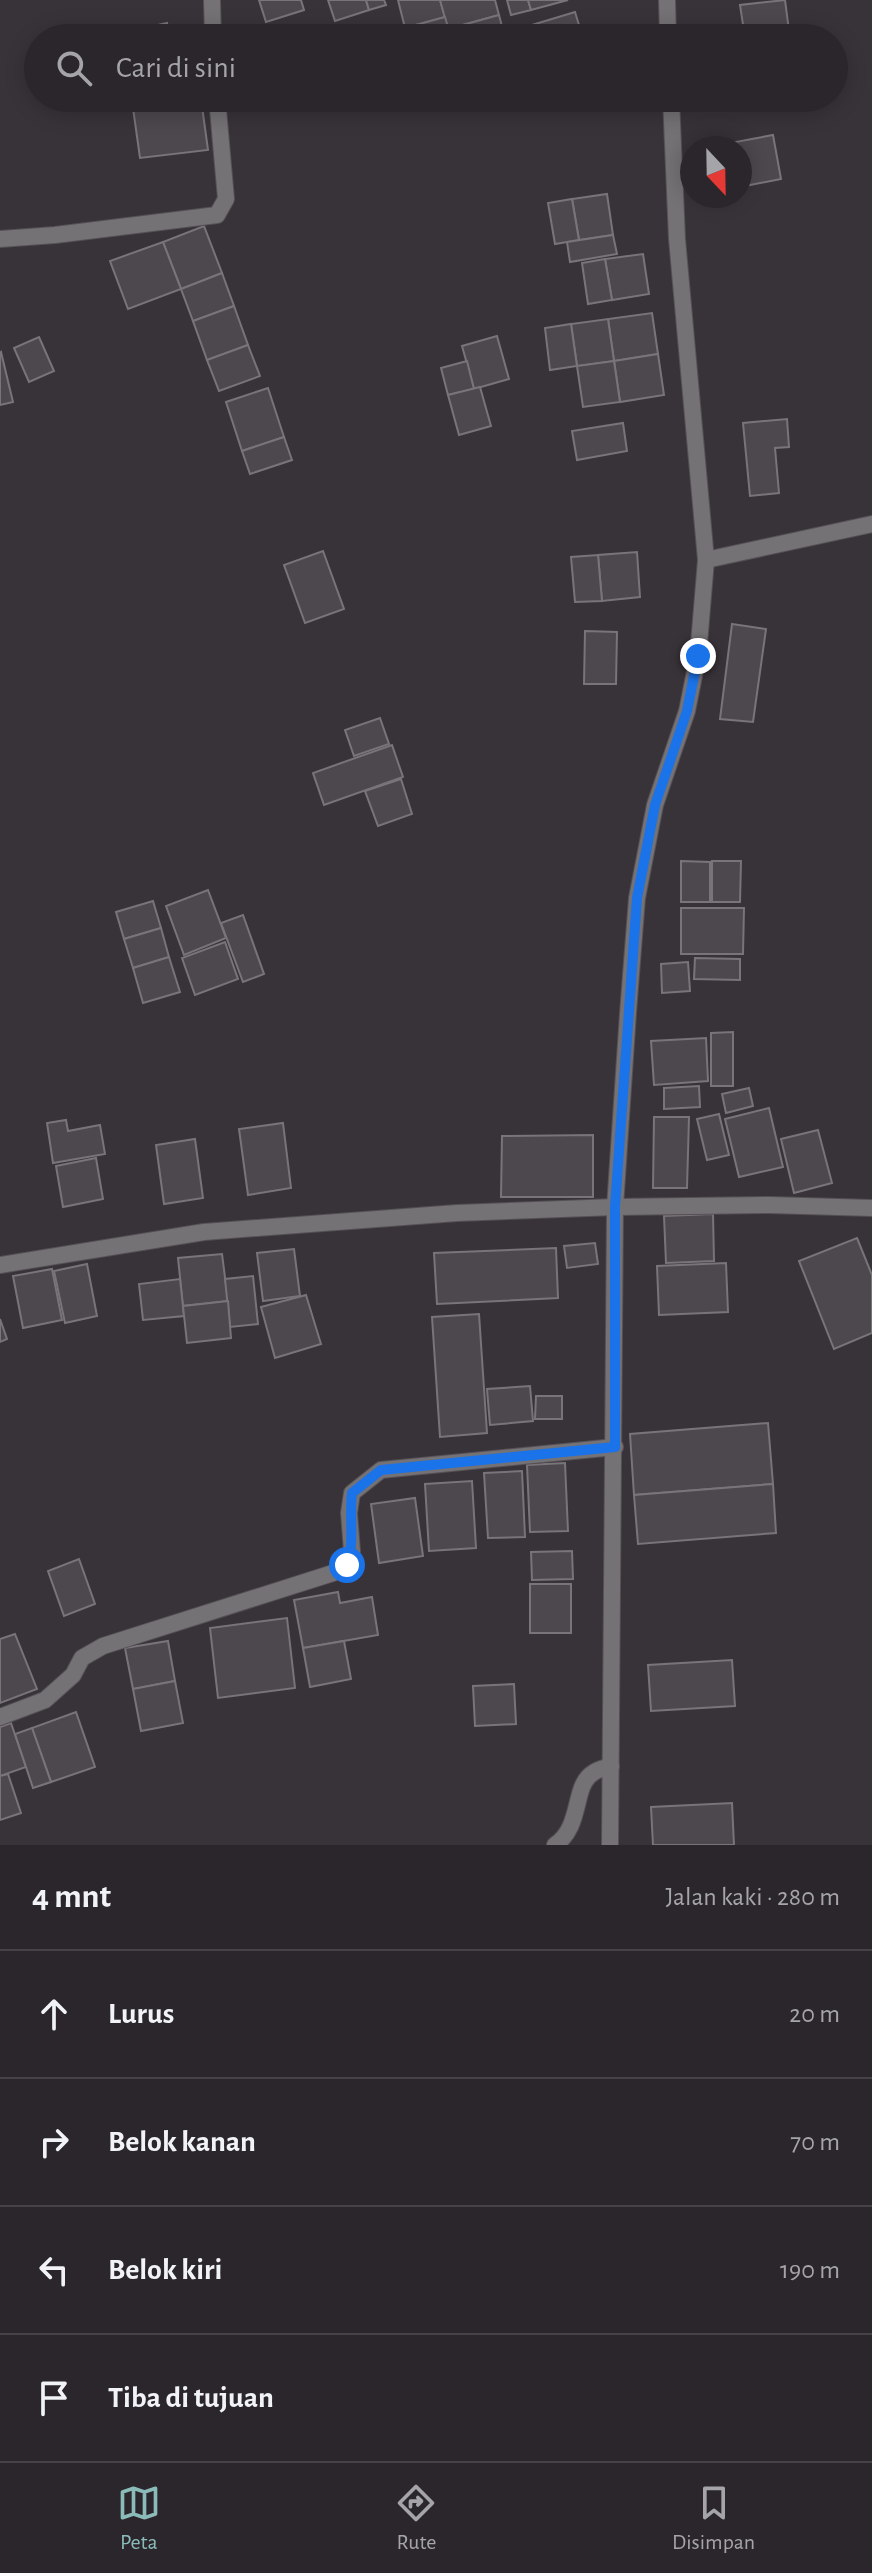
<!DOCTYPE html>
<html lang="id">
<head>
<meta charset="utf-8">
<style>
  body { margin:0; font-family:"Alegreya Sans",sans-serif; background:#322e33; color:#f1f3f6 }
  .compass { position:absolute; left:680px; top:136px; width:72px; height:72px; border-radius:50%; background:#2a262b; box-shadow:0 4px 20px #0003; rotate:158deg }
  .stop { position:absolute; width:24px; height:24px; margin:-18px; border:6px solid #1a73e8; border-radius:50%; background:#fff }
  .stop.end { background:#1a73e8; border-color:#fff; box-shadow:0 2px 8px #0008 }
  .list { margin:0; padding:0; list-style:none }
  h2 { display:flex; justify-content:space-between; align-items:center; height:104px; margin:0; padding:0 32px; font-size:34px }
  h2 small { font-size:26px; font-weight:400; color:#a5a5a9 }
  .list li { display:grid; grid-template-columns:52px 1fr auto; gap:24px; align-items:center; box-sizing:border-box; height:128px; padding:0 32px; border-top:2px solid #464347 }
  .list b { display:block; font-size:30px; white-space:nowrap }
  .list em { font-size:26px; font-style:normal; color:#a5a5a9 }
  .icon { flex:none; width:44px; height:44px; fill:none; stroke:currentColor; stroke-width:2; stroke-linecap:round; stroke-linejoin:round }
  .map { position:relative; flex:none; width:872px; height:1845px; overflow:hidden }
  .search { position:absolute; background:#2a262b; box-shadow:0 4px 20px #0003; left:24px; right:24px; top:24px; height:88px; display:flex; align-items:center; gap:20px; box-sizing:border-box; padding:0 28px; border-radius:44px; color:#a5a5a9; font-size:30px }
  .sheet { height:616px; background:#2a262b }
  nav { display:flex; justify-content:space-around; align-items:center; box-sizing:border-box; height:112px; border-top:2px solid #464347; background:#2a262b; font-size:22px; color:#a5a5a9 }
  nav a { display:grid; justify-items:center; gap:4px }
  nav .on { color:#8bbbb9 }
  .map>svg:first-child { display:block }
</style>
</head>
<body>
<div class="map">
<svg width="872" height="1845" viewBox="0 0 872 1845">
  <rect width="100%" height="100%" fill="#383339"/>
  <g fill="#4d484e" stroke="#79737a" stroke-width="2">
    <polygon points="259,0 301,0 304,10 266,22"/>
    <polygon points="328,0 366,0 369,10 335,21"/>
    <polygon points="366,0 384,0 386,5 369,10"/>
    <polygon points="398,0 440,0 445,17 405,28"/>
    <polygon points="440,0 495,0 499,15 448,29"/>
    <polygon points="507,0 528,0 531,10 511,15"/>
    <polygon points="528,0 568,0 531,10"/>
    <polygon points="785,0 790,38 745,38 740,5"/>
    <polygon points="575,12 583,38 535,38 532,25"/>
    <polygon points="499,15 505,38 451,38 448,29"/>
    <polygon points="445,17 451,38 408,38 405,28"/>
    <polygon points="167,23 170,38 142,38 140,29"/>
    <polygon points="201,99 208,150 140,158 133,108"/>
    <polygon points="773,135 781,179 740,187 740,148 719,148 719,145"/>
    <polygon points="607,194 613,235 579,240 572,199"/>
    <polygon points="572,199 579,240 555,244 548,203"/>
    <polygon points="204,226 222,273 181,289 163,242"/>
    <polygon points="613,235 617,254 570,262 567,242"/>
    <polygon points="163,242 181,289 128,309 110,261"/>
    <polygon points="643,254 649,294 612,300 605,259"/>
    <polygon points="605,259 612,300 588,304 582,263"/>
    <polygon points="222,273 234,306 193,321 181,289"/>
    <polygon points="234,306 248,345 207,360 193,321"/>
    <polygon points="652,313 658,354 614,361 608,319"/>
    <polygon points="608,319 614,361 577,366 571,324"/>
    <polygon points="571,324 577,366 550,370 545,328"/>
    <polygon points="497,336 509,379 474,389 462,346"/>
    <polygon points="39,337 54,371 29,382 14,348"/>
    <polygon points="248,345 260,376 219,391 207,360"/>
    <polygon points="1,352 13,402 0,405 0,353"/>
    <polygon points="658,354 664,395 620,402 614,361"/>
    <polygon points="467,361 474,389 448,395 441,368"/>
    <polygon points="614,361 620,402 583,407 577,366"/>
    <polygon points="480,387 491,426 459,435 448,395"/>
    <polygon points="268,388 284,437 242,451 226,402"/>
    <polygon points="787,419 789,447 775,448 779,493 750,496 743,423"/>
    <polygon points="623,423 627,451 577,460 572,431"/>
    <polygon points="284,437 292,460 250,474 242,451"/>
    <polygon points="323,551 344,609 305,623 284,565"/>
    <polygon points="637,552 640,597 602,601 598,555"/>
    <polygon points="598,555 602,601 575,602 571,557"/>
    <polygon points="732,624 766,629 753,722 720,719"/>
    <polygon points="585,631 617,632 616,684 584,684"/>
    <polygon points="380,718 389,744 354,756 345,730"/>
    <polygon points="392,745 403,777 324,805 313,773"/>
    <polygon points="401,779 412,814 378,826 365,791"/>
    <polygon points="681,861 710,862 710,902 681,902"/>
    <polygon points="712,861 741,861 740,902 712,902"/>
    <polygon points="208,890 226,938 184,955 166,906"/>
    <polygon points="153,901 161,928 124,939 116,912"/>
    <polygon points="681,908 744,908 743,954 681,954"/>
    <polygon points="243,915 264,974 243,982 221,923"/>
    <polygon points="161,928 169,957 133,968 124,939"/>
    <polygon points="225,942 238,979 195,995 182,958"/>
    <polygon points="169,957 180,992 143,1003 133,968"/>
    <polygon points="695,958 740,959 740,980 694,979"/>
    <polygon points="688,962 690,991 662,993 661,964"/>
    <polygon points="733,1032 733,1086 711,1086 711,1033"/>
    <polygon points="706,1038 708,1081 654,1085 651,1041"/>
    <polygon points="699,1086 700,1107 664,1109 664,1088"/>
    <polygon points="749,1088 753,1106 726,1113 722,1094"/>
    <polygon points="769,1108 783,1167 739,1177 725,1119"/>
    <polygon points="719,1114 729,1155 707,1160 697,1119"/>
    <polygon points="654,1117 689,1117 687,1188 653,1188"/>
    <polygon points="66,1120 68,1131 100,1125 105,1154 53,1163 47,1123"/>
    <polygon points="283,1123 291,1188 248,1195 239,1129"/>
    <polygon points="818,1130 832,1183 794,1193 781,1139"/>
    <polygon points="593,1135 593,1197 501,1197 502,1136"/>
    <polygon points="195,1139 203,1198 164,1204 156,1145"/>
    <polygon points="96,1158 103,1199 63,1207 56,1166"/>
    <polygon points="713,1214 714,1261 666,1263 664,1216"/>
    <polygon points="857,1238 872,1275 872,1333 834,1349 799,1261"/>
    <polygon points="595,1243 598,1264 567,1268 564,1246"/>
    <polygon points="556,1248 558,1298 437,1304 434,1253"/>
    <polygon points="294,1249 300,1296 263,1301 257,1253"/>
    <polygon points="222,1254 228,1301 183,1306 178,1258"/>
    <polygon points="726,1263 728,1312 659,1315 657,1266"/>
    <polygon points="87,1264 97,1316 65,1323 54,1271"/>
    <polygon points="52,1269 62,1320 23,1328 13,1276"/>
    <polygon points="253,1276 258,1324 230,1327 225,1279"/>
    <polygon points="180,1279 184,1316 143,1320 139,1284"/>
    <polygon points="306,1295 321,1344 275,1358 261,1307"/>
    <polygon points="228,1301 231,1338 187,1343 183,1306"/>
    <polygon points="479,1314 487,1433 440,1437 432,1317"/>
    <polygon points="0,1319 7,1339 0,1342"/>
    <polygon points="530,1386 533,1421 490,1425 487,1389"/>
    <polygon points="536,1396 562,1396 562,1419 535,1419"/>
    <polygon points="768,1423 773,1484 634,1495 630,1434"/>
    <polygon points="565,1463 568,1531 530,1532 527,1465"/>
    <polygon points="522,1471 525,1537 488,1538 484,1473"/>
    <polygon points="472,1481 476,1548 429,1551 425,1484"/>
    <polygon points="773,1484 776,1533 638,1544 634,1495"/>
    <polygon points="415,1498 423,1556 379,1563 371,1504"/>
    <polygon points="572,1551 573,1579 532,1580 531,1552"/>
    <polygon points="79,1559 95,1604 64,1616 48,1571"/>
    <rect x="530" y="1584" width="41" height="49"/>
    <polygon points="338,1592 340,1603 372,1597 378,1635 303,1648 294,1600"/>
    <polygon points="287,1618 295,1688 218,1698 210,1628"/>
    <polygon points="15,1634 37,1689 0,1703 0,1639"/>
    <polygon points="168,1641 175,1681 133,1689 125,1648"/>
    <polygon points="344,1641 351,1679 310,1687 303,1648"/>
    <polygon points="732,1660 735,1706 651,1711 648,1665"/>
    <polygon points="175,1681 183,1723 141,1731 133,1689"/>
    <polygon points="514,1684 516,1724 475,1726 473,1686"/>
    <polygon points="76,1712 95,1767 51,1782 32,1728"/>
    <polygon points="11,1723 26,1767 0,1776 0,1727"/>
    <polygon points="32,1728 51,1782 33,1788 15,1734"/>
    <polygon points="8,1774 21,1813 0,1820 0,1776"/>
    <polygon points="732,1803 734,1845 653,1845 651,1807"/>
  </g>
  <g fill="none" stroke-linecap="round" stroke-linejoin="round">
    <defs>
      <g id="street">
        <polyline points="212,0 213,38"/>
        <polyline points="667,0 668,38"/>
        <polyline points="0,239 55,235 217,215 226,199 217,98"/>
        <polyline points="706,560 872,524"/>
        <polyline points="0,1265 204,1232 457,1213 615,1207 770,1205 872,1208"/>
        <polyline points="0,1717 45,1700 73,1675 82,1658 103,1646 333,1573 347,1565 352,1551 349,1513 352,1493 381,1470 615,1447"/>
        <path d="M555 1845C583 1826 572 1786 593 1773 598 1769 605 1768 611 1766"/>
        <polyline points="610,1845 615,1207 628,1013 637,898 655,805 687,711 698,656 706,560 677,239 671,98"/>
      </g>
    </defs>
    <use href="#street" stroke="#555055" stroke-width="18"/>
    <use href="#street" stroke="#747275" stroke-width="16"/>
  </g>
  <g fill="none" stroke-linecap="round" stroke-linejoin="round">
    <path stroke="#1a73e8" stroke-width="10" d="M347 1565C355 1542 349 1517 352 1493L381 1470 615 1447V1207L637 898 655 805 687 711 698 656"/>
  </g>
</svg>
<svg class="compass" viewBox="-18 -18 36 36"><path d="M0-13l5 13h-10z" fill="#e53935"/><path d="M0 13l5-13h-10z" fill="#a5a5a9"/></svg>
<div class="stop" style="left:347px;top:1565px"></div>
<div class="stop end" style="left:698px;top:656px"></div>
<div class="search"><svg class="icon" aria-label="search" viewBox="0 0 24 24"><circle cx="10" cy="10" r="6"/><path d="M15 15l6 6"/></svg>Cari di sini</div>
</div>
<section class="sheet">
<h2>4 mnt<small>Jalan kaki · 280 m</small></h2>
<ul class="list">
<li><svg class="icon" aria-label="ahead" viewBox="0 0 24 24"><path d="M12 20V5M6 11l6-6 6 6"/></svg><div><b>Lurus</b></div><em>20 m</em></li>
<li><svg class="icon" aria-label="right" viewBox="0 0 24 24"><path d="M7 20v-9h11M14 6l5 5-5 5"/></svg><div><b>Belok kanan</b></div><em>70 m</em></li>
<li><svg class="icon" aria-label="left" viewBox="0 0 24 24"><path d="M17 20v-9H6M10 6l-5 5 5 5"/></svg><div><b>Belok kiri</b></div><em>190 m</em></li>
<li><svg class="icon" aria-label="arrive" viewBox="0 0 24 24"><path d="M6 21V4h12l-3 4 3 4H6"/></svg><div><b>Tiba di tujuan</b></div></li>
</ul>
</section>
<nav>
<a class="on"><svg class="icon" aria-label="map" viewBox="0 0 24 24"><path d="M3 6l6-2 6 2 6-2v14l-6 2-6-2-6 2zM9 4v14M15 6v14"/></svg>Peta</a>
<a><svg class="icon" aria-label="directions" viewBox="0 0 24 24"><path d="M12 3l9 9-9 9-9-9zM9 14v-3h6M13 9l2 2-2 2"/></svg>Rute</a>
<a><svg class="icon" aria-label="saved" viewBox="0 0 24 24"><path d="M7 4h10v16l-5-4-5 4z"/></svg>Disimpan</a>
</nav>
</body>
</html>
